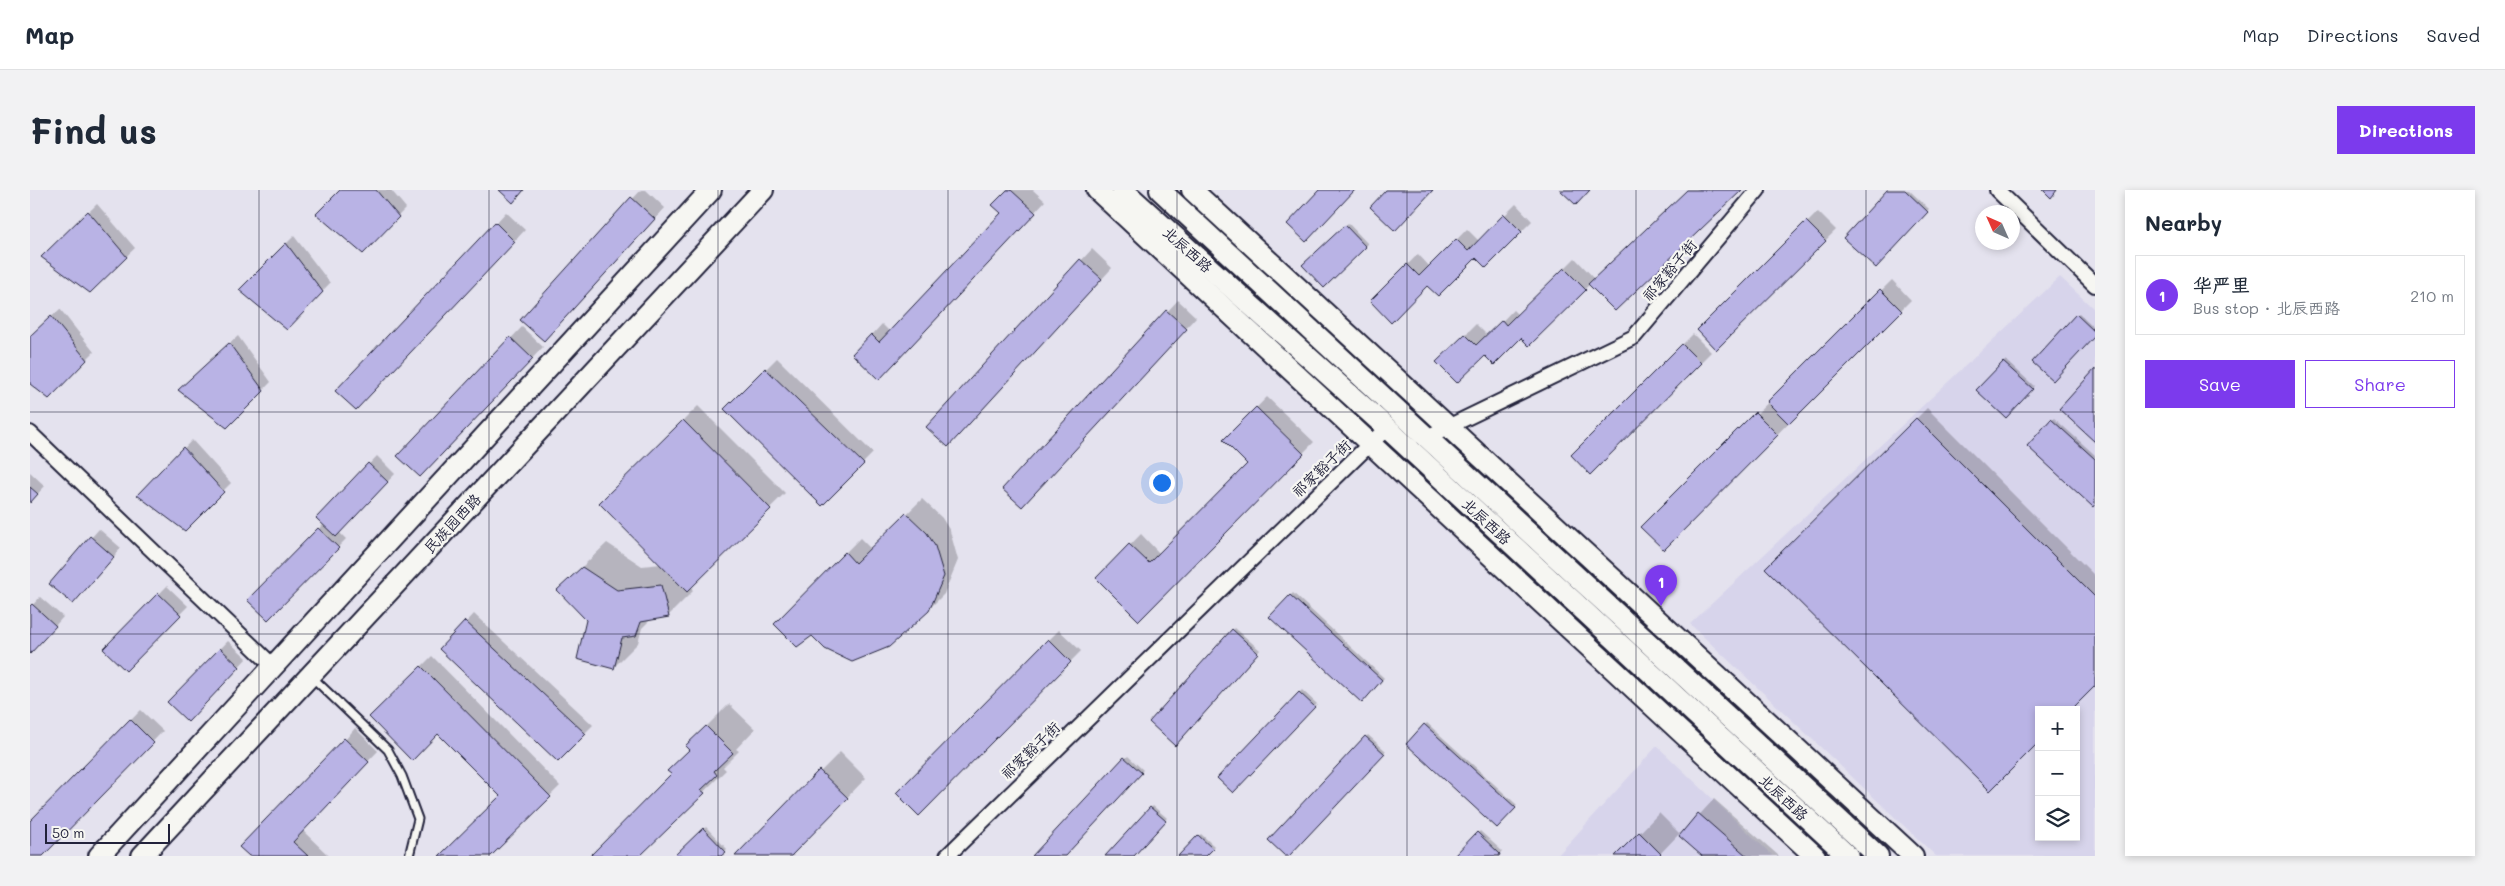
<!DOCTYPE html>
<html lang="en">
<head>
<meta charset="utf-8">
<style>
  body { margin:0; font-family:Mali,"LXGW WenKai TC",sans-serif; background:#f2f2f3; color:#1f2937 }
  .controls { position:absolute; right:15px; bottom:15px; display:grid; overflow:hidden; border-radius:0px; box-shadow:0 2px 8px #0003 }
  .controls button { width:45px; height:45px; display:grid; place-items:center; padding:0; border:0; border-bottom:1px solid #e0e1e3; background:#fff; color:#1f2937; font:25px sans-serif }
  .compass { position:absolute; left:1945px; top:15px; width:45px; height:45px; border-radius:50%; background:#fff; box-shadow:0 2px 8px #0003; rotate:315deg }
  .scale { position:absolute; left:15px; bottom:12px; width:125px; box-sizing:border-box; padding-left:5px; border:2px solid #22223b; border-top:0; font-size:14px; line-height:18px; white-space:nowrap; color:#22223b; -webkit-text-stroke:4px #f6f6f2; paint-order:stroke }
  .you { position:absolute; left:1131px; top:292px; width:18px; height:18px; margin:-12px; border:4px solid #fff; border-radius:50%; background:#1a73e8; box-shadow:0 0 0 8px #1a73e833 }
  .badge { display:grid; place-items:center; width:32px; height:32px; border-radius:50%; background:#7c3aed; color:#fff; font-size:16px; font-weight:700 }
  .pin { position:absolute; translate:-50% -41px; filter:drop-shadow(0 1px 2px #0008) }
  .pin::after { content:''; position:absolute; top:26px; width:18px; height:15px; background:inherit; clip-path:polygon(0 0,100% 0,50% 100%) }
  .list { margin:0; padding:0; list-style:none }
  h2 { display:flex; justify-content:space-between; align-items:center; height:65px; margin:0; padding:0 20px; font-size:21px }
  h2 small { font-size:16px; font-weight:400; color:#747a83 }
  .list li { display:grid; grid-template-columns:32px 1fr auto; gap:15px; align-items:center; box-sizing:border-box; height:80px; margin:0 10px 10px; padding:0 10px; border:1px solid #e0e1e3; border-radius:0px }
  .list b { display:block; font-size:19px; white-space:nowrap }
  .list p { margin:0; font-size:16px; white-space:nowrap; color:#747a83 }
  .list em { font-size:16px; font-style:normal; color:#747a83 }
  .actions { display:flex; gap:10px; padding:15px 20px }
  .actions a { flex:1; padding:11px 0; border:1px solid #7c3aed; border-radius:0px; text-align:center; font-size:18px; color:#7c3aed }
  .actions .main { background:#7c3aed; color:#fff }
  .icon { flex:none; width:28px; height:28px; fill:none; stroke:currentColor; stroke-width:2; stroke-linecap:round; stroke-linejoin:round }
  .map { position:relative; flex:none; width:2065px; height:666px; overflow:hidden; border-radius:0px }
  header { display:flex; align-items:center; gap:30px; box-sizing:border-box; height:70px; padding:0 25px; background:#fff; border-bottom:1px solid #e0e1e3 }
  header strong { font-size:24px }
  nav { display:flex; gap:28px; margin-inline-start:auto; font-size:18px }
  .intro { display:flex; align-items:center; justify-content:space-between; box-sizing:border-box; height:120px; padding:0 30px }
  h1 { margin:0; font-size:35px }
  .button { padding:12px 22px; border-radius:0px; background:#7c3aed; color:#fff; font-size:18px; font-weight:700 }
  main { display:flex; gap:30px; padding:0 30px }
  aside { flex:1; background:#fff; border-radius:0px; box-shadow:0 2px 8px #0003 }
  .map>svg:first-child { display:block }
</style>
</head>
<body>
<header>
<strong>Map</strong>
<nav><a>Map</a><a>Directions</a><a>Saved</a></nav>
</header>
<div class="intro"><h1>Find us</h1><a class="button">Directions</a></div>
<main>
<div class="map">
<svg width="2065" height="666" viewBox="0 0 2065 666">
  <rect width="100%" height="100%" fill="#e4e2ee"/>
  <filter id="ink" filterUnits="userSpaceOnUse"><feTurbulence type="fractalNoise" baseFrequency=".02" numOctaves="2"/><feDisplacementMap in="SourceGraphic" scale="10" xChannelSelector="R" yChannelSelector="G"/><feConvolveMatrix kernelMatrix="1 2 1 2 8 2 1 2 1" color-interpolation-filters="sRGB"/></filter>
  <g filter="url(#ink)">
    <g fill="#d7d4eb" fill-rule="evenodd">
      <path d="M2030 87 2065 120V666H1906L1660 434ZM2009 520H2046V647H2009Z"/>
      <polygon points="1627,556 1743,666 1527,666"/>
    </g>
    <g fill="#0003">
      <polygon points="312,0 361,0 376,18 333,62"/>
      <polygon points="611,0 616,0 635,18 524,139 492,130"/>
      <polygon points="978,0 1003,0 1015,11 860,177 842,145 852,134 860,142 972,23"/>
      <polygon points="1658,0 1710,0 1560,94 1499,154 1491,146 1455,164 1408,172 1446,134 1458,146 1483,120 1488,125 1545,68 1565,89"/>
      <polygon points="1859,0 1879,0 1899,19 1846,76"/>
      <polygon points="67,14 105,58 60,101 13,67"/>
      <polygon points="1486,14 1502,31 1456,77 1446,66 1398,94 1342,111 1388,64 1400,77 1437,39 1449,51"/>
      <polygon points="476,22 495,40 336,208 466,33"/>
      <polygon points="1788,22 1806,40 1686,158 1669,140"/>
      <polygon points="1318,33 1338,54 1294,96 1274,75"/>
      <polygon points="264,46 300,93 265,130 210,100"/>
      <polygon points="1062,59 1082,78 929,245 898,237"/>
      <polygon points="1862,90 1881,110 1634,358 1612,337"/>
      <polygon points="1148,110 1166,127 1003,305 974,299"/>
      <polygon points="30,119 64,162 19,207 0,192 0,147"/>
      <polygon points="2049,123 2065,138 2065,145 2004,172"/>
      <polygon points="492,137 513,157 401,275 369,265"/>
      <polygon points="1663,144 1681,162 1560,283 1543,265"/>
      <polygon points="208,146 241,192 197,237 158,192"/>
      <polygon points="747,168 843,263 792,315 696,219"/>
      <polygon points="1976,170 2004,196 1976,226 1948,200"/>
      <polygon points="1237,207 1284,252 1109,429 1068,388 1111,344 1130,364 1219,274 1195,250"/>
      <polygon points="668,216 755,303 661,396 663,401 638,426 621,429 612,438 608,453 583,478 558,430 528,400 577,353 612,376 631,374 571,313"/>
      <polygon points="1897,218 2065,386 2065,494 1737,378"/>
      <polygon points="2024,228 2065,265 2065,313 1998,256"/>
      <polygon points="162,250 201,293 155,339 109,305"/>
      <polygon points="347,266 365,284 309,342 316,349 238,428 219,410 294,334 287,328"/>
      <polygon points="0,282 15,296 0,312"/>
      <polygon points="892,309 912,328 920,341 928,370 914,404 898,420 783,445 745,434 830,348 841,359"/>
      <polygon points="69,339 91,358 51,405 21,393"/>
      <polygon points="137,396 158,416 96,479 75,459"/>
      <polygon points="1263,403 1354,488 1332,511 1241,427"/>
      <polygon points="10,407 33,427 0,464 0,418"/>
      <polygon points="444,424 563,535 528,570 411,459"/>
      <polygon points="1205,438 1230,460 1145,554 1120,532"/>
      <polygon points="1029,440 1051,461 889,624 868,603"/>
      <polygon points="198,451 217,468 158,530 139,512"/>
      <polygon points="402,466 530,596 459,666 411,666 471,606 408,543 341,527"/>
      <polygon points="1272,500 1287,514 1203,602 1189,588"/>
      <polygon points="699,514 725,539 706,559 709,561 693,577 696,580 608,666 562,666 643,584 660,559 657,556"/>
      <polygon points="111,520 133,541 12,666 0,666 0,633"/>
      <polygon points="1397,533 1487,615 1467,636 1377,554"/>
      <polygon points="325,538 348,561 272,640 299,666 221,666"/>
      <polygon points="1338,545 1356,561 1256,666 1239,650"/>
      <polygon points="810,562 836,588 762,664 764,666 707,666"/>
      <polygon points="1098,566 1113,580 1034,666 1004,666"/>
      <polygon points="1684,609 1749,666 1674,666 1649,644 1628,666 1587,666 1629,623 1651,645"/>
      <polygon points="1123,616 1137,628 1102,666 1077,666"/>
      <polygon points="676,637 697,659 690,666 646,666"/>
      <polygon points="1450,641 1472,661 1467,666 1425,666"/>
      <polygon points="1171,644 1184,656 1175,666 1150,666"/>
    </g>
    <g fill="#b9b3e5" stroke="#22223b">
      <polygon points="310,0 346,0 369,27 333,64 286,24"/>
      <polygon points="469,0 494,0 483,13"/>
      <polygon points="977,0 981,0 1006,23 849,190 822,164 841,144 849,152 971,23 962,15"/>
      <polygon points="1289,0 1325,0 1276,52 1257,34"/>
      <polygon points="1356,0 1403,0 1365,41 1340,17"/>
      <polygon points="1530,0 1560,0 1546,15"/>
      <polygon points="1657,0 1712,0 1585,121 1558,94"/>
      <polygon points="1857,0 1875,0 1898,22 1846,78 1813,48"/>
      <polygon points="2013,0 2027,0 2021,8"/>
      <polygon points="601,7 625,29 514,151 490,130"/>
      <polygon points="58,21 97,67 60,103 11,67"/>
      <polygon points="1474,24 1492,42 1456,78 1446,68 1408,106 1397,96 1361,133 1340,111 1377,74 1389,86 1426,49 1438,61"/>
      <polygon points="1776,31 1796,51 1686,160 1667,140"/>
      <polygon points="465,32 485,52 326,220 305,201"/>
      <polygon points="1315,35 1336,57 1294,98 1272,75"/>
      <polygon points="256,53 293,102 257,140 209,100"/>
      <polygon points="1050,69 1072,89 918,257 896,237"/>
      <polygon points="1534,78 1556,100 1499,156 1491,148 1464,175 1455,166 1427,193 1406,172 1435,144 1446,155 1472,130 1476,135"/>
      <polygon points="1850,99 1872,121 1759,234 1737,212"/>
      <polygon points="1136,120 1157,139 992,317 972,299"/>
      <polygon points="2046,124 2065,142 2065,146 2023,191 2002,172"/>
      <polygon points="21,126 57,170 19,209 0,194 0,146"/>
      <polygon points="480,147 503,169 390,287 367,266"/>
      <polygon points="199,153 234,201 197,238 148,200"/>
      <polygon points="1652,154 1671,173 1560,285 1541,265"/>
      <polygon points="1973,172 2003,199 1976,228 1946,200"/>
      <polygon points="735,178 834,274 792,316 694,219"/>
      <polygon points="2065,179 2065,252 2029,219"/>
      <polygon points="1226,217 1274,264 1109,431 1066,388 1099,354 1119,373 1217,274 1193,250"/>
      <polygon points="1725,222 1748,245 1634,360 1610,337"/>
      <polygon points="1886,228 2065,407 2065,496 2041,520 2009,520 2009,552 1960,601 1735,378"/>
      <polygon points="2021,229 2065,269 2065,314 2063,317 1997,256"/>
      <polygon points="653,230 741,319 657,402 569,313"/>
      <polygon points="153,257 194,302 155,341 107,305"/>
      <polygon points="338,273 358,292 306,347 286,328"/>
      <polygon points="0,297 8,304 0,313"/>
      <polygon points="876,323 897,343 905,356 914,386 899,421 859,457 822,472 795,459 782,446 767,457 744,434 815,362 825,373"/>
      <polygon points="288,338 309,358 238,430 217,410"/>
      <polygon points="60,346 84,367 43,414 19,394"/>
      <polygon points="552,377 587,400 631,395 639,427 611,432 606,446 592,448 584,479 547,469 556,430 527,400"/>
      <polygon points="128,403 151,425 96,481 73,459"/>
      <polygon points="1260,405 1352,490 1332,513 1239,427"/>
      <polygon points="2,414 26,436 0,464 0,416"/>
      <polygon points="435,431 556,544 528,572 409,459"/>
      <polygon points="1202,439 1228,463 1145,556 1119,532"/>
      <polygon points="1018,449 1041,472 889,626 866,603"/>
      <polygon points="190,458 210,477 158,532 137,512"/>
      <polygon points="391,476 521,607 461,666 409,666 470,606 408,544 382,571 339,527"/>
      <polygon points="1269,502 1285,517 1203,603 1187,588"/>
      <polygon points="100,529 124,553 13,666 0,666 0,631"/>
      <polygon points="1394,534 1486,618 1467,638 1376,554"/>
      <polygon points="676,536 703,563 684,581 687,585 671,600 675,603 610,666 560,666 641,584 637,581 659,560 655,556"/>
      <polygon points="1335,546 1355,564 1259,666 1255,666 1238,650"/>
      <polygon points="314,548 339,572 263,652 278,666 219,666 209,657"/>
      <polygon points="1094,567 1112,583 1035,666 1002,666"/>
      <polygon points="789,580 818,608 761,666 705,666"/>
      <polygon points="1120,617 1136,631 1104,666 1075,666"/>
      <polygon points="1668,623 1717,666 1672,666 1649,646"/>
      <polygon points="673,638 696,662 691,666 644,666"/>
      <polygon points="1447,642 1470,664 1469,666 1424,666"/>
      <polygon points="1609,642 1631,664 1629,666 1585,666"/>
      <polygon points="1168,645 1183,659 1176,666 1148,666"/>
    </g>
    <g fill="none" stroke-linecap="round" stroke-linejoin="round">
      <defs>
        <polyline id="lane" points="282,487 358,560 372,586 388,629 379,666"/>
        <g id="street">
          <polyline points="1967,0 2065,95"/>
          <polyline points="0,243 244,477"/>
          <polyline points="1390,246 1397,247 1604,147 1728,0"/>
          <polyline points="917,666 1342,252 1357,238 1364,240"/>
        </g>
        <g id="secondary">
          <path d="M1067 0C1308 221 1545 445 1785 666"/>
          <polyline points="1093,0 1357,238 1818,666"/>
          <polyline points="1130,0 1848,666"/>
          <polyline points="1162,0 1883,666"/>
          <polyline points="69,666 681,0"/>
          <polyline points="112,666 733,0"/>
        </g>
      </defs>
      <use href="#lane" stroke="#22223b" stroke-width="11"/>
      <use href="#street" stroke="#22223b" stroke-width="18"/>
      <use href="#secondary" stroke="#22223b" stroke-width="24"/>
      <use href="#lane" stroke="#f6f6f2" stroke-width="7"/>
      <use href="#street" stroke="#f6f6f2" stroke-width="14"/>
      <use href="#secondary" stroke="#f6f6f2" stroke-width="20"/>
    </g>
  </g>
  <path fill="none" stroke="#22223b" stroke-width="1" stroke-opacity="0.55" d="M229 0V666M459 0V666M688 0V666M918 0V666M1147 0V666M1377 0V666M1606 0V666M1836 0V666M0 222H2065M0 444H2065"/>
  <g text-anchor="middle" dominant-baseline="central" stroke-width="4.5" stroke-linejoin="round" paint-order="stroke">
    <g font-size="15" fill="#22223b" stroke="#f6f6f2">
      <text transform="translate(1158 59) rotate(42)">北辰西路</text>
      <text transform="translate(1639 80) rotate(-50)">祁家豁子街</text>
      <text transform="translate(1291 278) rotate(-44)">祁家豁子街</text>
      <text transform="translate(1457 331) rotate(43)">北辰西路</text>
      <text transform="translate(422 333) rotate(-47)">民族园西路</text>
      <text transform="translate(1000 560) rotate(-44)">祁家豁子街</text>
      <text transform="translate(1754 607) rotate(43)">北辰西路</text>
    </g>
  </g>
</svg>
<div class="controls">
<button>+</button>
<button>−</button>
<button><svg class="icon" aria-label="layers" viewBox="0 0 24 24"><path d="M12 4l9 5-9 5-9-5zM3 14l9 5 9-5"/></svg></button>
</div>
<svg class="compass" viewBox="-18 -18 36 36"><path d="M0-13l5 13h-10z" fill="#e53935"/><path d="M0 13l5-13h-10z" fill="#747a83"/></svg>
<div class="scale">50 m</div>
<div class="you"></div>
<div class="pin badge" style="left:1631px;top:416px">1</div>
</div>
<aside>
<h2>Nearby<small></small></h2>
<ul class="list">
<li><span class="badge">1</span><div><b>华严里</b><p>Bus stop · 北辰西路</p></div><em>210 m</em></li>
</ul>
<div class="actions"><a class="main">Save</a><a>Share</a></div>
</aside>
</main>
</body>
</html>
